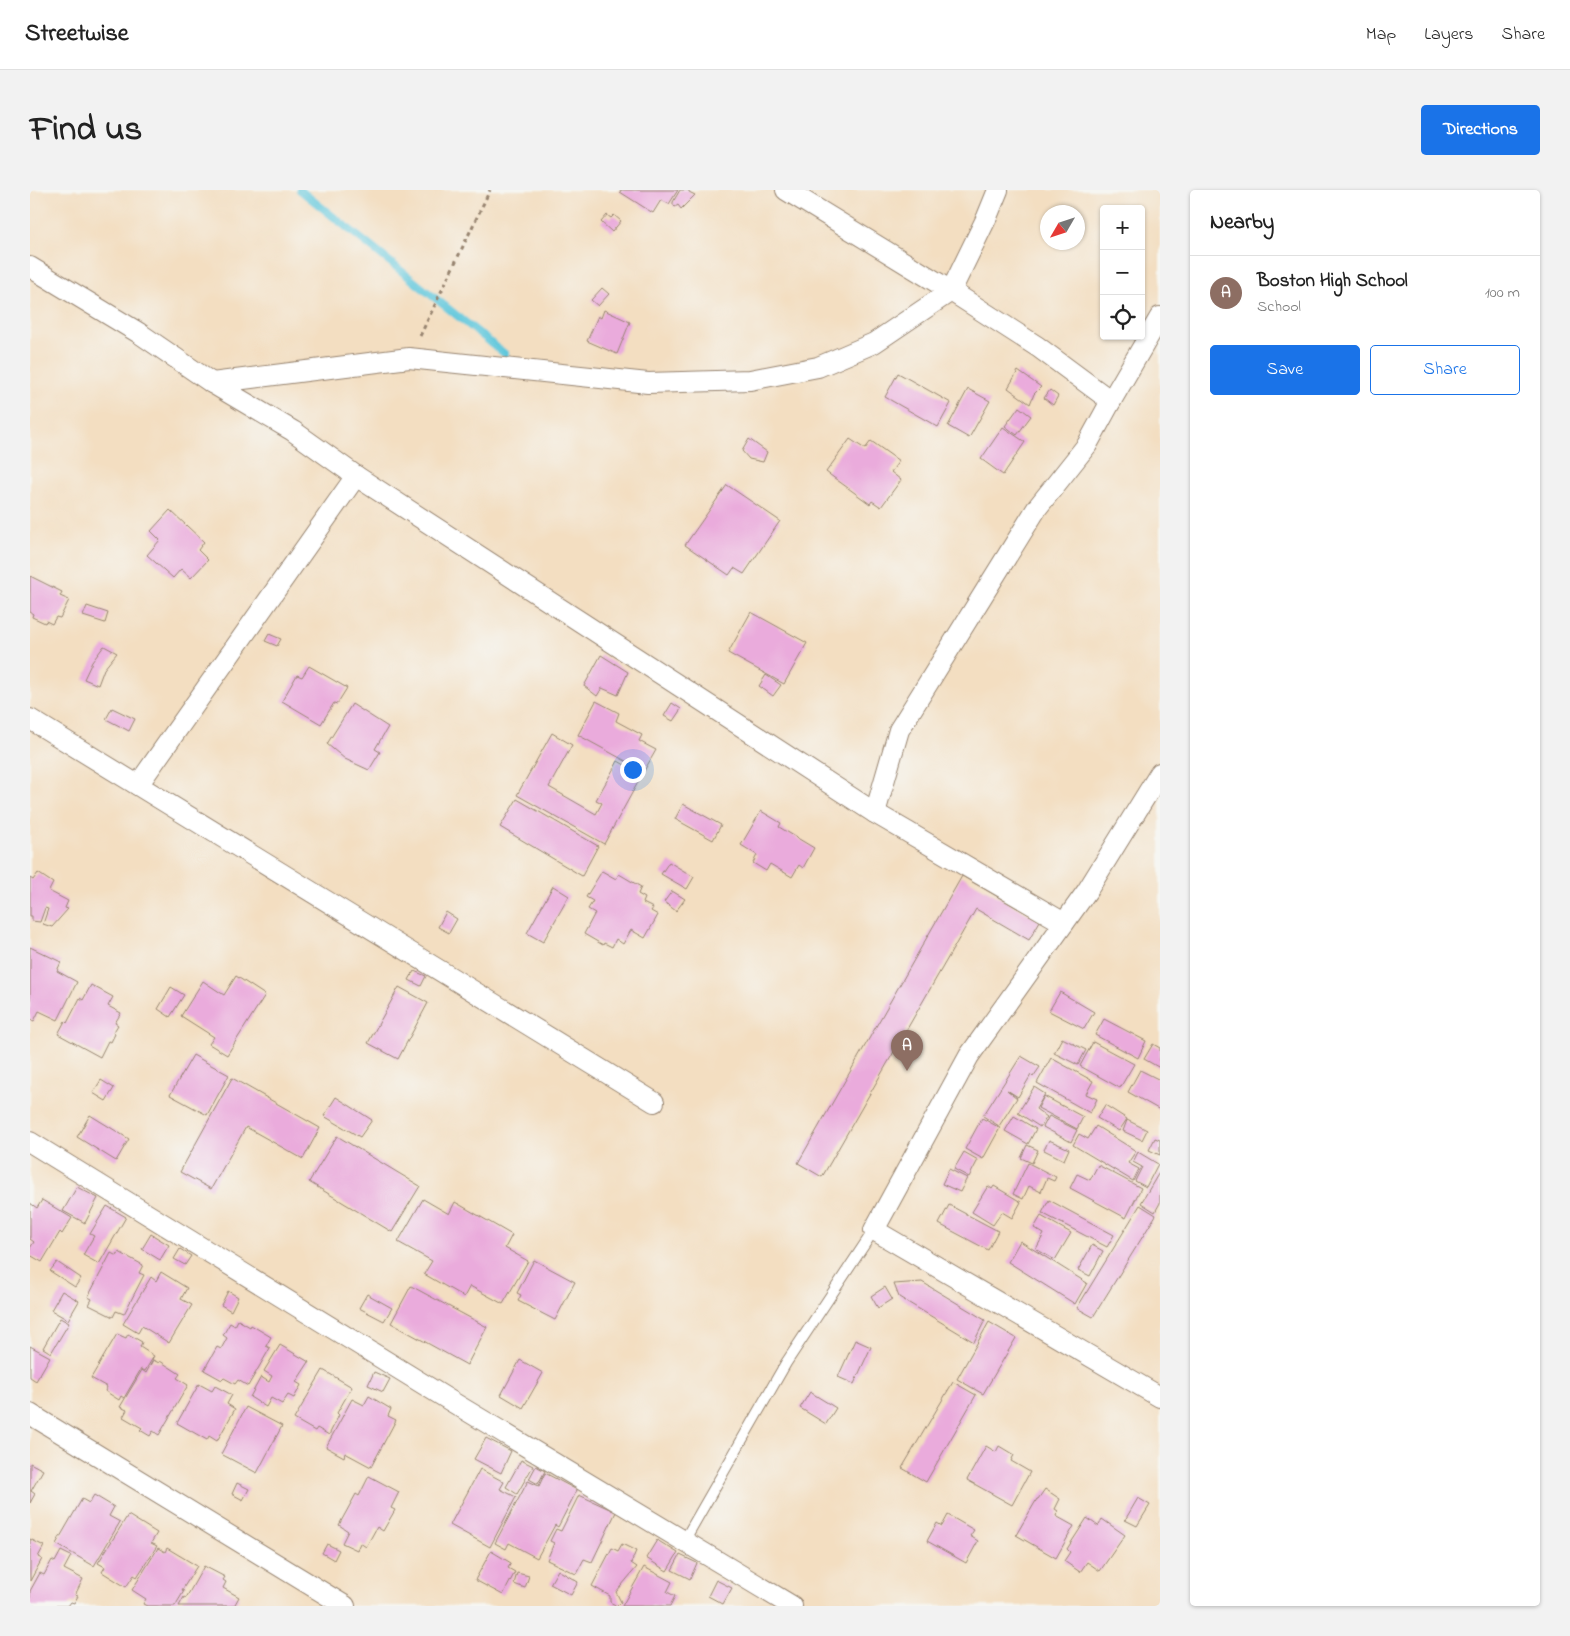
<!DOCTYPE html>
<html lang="en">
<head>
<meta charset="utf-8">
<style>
  body { margin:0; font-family:"Indie Flower",sans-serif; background:#f2f2f2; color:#222 }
  .controls { position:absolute; right:15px; top:15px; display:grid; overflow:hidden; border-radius:5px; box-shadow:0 1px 4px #0004 }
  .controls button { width:45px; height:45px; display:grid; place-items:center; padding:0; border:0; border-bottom:1px solid #e0e0e0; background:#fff; color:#222; font:25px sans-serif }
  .compass { position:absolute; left:1010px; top:15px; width:45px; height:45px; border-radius:50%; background:#fff; box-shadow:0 1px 4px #0004; rotate:231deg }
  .you { position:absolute; left:602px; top:579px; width:18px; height:18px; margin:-12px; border:4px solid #fff; border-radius:50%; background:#1a73e8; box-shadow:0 0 0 8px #1a73e833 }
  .badge { display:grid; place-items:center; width:32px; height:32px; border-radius:50%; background:#1a73e8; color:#fff; font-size:16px; font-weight:700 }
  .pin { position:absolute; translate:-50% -41px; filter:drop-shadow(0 1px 2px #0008) }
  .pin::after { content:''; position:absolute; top:26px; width:18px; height:15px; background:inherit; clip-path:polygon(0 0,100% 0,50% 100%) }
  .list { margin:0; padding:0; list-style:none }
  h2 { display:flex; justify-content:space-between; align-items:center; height:65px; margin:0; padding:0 20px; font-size:21px }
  h2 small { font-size:16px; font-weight:400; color:#767676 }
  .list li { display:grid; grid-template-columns:32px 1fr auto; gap:15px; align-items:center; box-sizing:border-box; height:75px; padding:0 20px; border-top:1px solid #e0e0e0 }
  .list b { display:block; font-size:19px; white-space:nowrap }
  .list p { margin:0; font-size:16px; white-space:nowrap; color:#767676 }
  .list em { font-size:16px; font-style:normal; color:#767676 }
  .actions { display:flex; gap:10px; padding:15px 20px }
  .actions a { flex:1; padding:11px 0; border:1px solid #1a73e8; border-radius:5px; text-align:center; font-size:18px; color:#1a73e8 }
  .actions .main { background:#1a73e8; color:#fff }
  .icon { flex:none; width:28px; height:28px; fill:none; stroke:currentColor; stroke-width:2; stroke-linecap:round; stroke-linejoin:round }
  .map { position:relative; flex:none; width:1130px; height:1416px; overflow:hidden; border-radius:5px }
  header { display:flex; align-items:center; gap:30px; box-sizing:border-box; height:70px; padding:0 25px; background:#fff; border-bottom:1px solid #e0e0e0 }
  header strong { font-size:24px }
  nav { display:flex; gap:28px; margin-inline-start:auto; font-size:18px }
  .intro { display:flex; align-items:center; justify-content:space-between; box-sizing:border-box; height:120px; padding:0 30px }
  h1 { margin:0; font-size:35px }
  .button { padding:12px 22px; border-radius:5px; background:#1a73e8; color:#fff; font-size:18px; font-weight:700 }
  main { display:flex; gap:30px; padding:0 30px }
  aside { flex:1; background:#fff; border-radius:5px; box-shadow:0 1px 4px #0004 }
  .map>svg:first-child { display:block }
</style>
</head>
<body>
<header>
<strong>Streetwise</strong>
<nav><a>Map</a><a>Layers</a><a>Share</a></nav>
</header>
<div class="intro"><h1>Find us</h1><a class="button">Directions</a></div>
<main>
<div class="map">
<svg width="1130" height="1416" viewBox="0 0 1130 1416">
  <rect width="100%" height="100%" fill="#f6f6f2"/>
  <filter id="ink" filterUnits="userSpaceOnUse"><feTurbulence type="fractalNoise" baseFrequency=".02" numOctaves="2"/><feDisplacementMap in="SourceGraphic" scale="10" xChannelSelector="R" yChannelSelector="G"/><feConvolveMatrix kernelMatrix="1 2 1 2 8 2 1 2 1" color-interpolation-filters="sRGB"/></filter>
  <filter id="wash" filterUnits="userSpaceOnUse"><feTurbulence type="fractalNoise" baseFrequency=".0096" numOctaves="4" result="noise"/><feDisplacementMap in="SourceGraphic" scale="20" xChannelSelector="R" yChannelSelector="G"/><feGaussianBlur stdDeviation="1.12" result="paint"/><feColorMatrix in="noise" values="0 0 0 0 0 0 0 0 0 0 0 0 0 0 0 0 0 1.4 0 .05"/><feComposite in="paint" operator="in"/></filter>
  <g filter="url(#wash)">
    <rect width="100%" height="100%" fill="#f3dec1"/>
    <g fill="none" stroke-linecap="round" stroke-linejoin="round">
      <polyline stroke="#60c7dc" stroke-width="8" points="270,0 475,164"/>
    </g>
    <g id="blocks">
      <g fill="#eaabdc">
        <polygon points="591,0 648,0 639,14 631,10 623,23 590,2"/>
        <polygon points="650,0 659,0 659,2 665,5 651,19 648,15 645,17 643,15 643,12"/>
        <polygon points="577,25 581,28 584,25 591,31 582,42 571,32"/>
        <polygon points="572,98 579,104 568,116 561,110"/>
        <polygon points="574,120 600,132 587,164 557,151 568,126 571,128"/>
        <polygon points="988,181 1011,197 1004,204 1000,214 978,198"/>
        <polygon points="868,183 921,213 908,237 855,207"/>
        <polygon points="938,199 960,211 939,248 918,236"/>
        <polygon points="1020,200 1028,206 1023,215 1014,208"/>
        <polygon points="989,217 1001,226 987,245 975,236"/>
        <polygon points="973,237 995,252 973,285 951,269"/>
        <polygon points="719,249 737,262 733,272 719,269 712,261"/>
        <polygon points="820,249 835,259 841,251 869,271 861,282 871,290 851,317 842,311 840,314 796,282"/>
        <polygon points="697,295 750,331 714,384 704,378 699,385 655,355"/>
        <polygon points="140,320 174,352 168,360 178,370 161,388 151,379 143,388 117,365 130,350 121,341"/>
        <polygon points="0,386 32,402 30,406 39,410 30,428 26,427 22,434 16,431 15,433 2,427 3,424 0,422"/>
        <polygon points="57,416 78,423 75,433 53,426"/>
        <polygon points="721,422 777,453 754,494 698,463"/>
        <polygon points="239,444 251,449 247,456 235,451"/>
        <polygon points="74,456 87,463 74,479 68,495 54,489 62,472"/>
        <polygon points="571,465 598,482 588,505 572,498 567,506 554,496"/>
        <polygon points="279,476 317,498 307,514 304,513 291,534 252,511 267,485 272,487"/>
        <polygon points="736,485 751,495 743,506 729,496"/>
        <polygon points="566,511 589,523 586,531 612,545 609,551 626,560 614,581 548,545"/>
        <polygon points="642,513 651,519 643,531 634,526"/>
        <polygon points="322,514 358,537 345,559 350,562 339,580 315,569 297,554"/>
        <polygon points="82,518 105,529 99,541 76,529"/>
        <polygon points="522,543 542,555 519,597 566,624 572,613 566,610 588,571 612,585 574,654 487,605"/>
        <polygon points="487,609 568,656 552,686 470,637"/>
        <polygon points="653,614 691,635 683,650 645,629"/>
        <polygon points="731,621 751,633 749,637 784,658 773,678 769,675 762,687 740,674 736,681 723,673 727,665 711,655"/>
        <polygon points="639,672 664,687 657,699 631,684"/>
        <polygon points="572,681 586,689 589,684 611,697 608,704 615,708 613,713 623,718 621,721 628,725 615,748 601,740 593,754 586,749 582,757 574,753 573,755 554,744 565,723 558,719 563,711 556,707"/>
        <polygon points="8,683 23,693 19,701 38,711 35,718 38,719 22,737 13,734 18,719 15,718 10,732 2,731 2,726 0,726 0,688 3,690"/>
        <polygon points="932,686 1010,731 999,750 946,719 792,987 768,973"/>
        <polygon points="523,696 539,706 513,752 497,743"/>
        <polygon points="642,701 655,709 646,721 634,712"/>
        <polygon points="416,722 427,729 419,743 408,737"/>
        <polygon points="0,757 31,772 27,781 47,792 28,830 9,821 4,831 0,829"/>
        <polygon points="384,781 396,786 391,796 379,790"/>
        <polygon points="206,786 235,805 197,865 179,854 184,847 151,826 173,791 194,805"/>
        <polygon points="61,795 83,807 78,816 91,823 85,833 88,835 83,843 85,844 81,852 78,851 70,867 28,844 35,831 37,833 50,808 53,810"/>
        <polygon points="141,797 154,805 140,827 128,819"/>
        <polygon points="369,797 398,813 368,869 338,853"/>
        <polygon points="1030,802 1064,822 1054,839 1019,821"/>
        <polygon points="1074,829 1116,851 1108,868 1065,845"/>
        <polygon points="1032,848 1056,860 1048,875 1024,863"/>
        <polygon points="1063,852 1104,874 1090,898 1050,876"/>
        <polygon points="1123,854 1130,858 1130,878 1114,869"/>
        <polygon points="163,865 199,885 177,925 140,905"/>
        <polygon points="991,866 1010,877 1003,887 1001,885 988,907 977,900 987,908 969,936 953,926"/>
        <polygon points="1021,868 1063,891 1056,904 1067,909 1060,923 1007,893"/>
        <polygon points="1110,880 1130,890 1130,920 1098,902"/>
        <polygon points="202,888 290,938 273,969 216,937 181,999 150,982"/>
        <polygon points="71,890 84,898 76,911 63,903"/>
        <polygon points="1004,897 1015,904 1006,919 1017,927 1010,937 988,923"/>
        <polygon points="1014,906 1053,927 1047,939 1008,918"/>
        <polygon points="306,907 342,930 330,947 294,926"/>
        <polygon points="1075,915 1097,929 1089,941 1067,928"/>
        <polygon points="60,925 99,949 86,971 47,947"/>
        <polygon points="984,926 1006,939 998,954 975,941"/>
        <polygon points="1019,926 1047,940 1041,952 1013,937"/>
        <polygon points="952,928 970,938 953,969 935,959"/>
        <polygon points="1097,930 1117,940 1112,950 1093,941"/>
        <polygon points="1066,936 1106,961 1098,973 1109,979 1103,991 1043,955 1049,944 1058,949"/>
        <polygon points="307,946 390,996 362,1042 279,992"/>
        <polygon points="1125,948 1130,950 1130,965 1119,960"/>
        <polygon points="1019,950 1039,959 1034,970 1014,960"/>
        <polygon points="997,955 1008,960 1002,973 991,968"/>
        <polygon points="934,962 948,970 939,987 924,979"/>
        <polygon points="1108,962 1128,974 1116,997 1105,991 1112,977 1103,972"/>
        <polygon points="998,973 1026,987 1024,991 1017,988 1011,1002 999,996 993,1009 983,1004"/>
        <polygon points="1068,975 1111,998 1096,1028 1040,998 1047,984 1060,990"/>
        <polygon points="919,979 937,988 930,1002 912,994"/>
        <polygon points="1130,981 1130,1013 1125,1022 1111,1013"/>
        <polygon points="958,996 962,999 964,996 991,1012 982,1028 972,1022 963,1035 942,1022"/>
        <polygon points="47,997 68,1008 55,1033 33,1021"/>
        <polygon points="393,1009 419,1024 425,1012 482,1045 475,1058 498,1071 473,1114 440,1096 434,1107 394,1084 402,1071 368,1052"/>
        <polygon points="12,1010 42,1028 32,1044 30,1042 12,1072 0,1065 0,1058 4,1052 0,1049 0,1013 7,1018"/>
        <polygon points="1019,1010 1084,1045 1077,1057 1012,1023"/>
        <polygon points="919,1015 968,1041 958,1060 909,1034"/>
        <polygon points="1110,1015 1126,1025 1063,1127 1047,1118"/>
        <polygon points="77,1016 96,1027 69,1074 53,1065 64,1046 60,1044"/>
        <polygon points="1011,1026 1041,1043 1025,1070 1006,1059 1014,1044 1004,1038"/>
        <polygon points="121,1044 139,1055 130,1070 112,1059"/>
        <polygon points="990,1051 1057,1093 1045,1114 978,1072"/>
        <polygon points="1062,1055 1073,1061 1060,1086 1048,1080"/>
        <polygon points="150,1059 161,1066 155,1075 144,1069"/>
        <polygon points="89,1062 113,1075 109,1083 114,1085 94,1124 86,1121 83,1127 59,1115 62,1109 58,1107 81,1063 87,1066"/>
        <polygon points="504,1070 545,1092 525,1130 488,1111 491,1105 487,1103"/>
        <polygon points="27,1072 51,1088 45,1097 20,1081"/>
        <polygon points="131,1082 157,1098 151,1109 162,1115 139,1153 112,1136 108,1143 93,1134 121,1087 126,1091"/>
        <polygon points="892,1092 955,1130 944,1152 869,1107 864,1094"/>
        <polygon points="381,1096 457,1137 437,1175 361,1133"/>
        <polygon points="855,1097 862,1109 848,1118 841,1106"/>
        <polygon points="32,1101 49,1111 38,1130 21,1120"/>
        <polygon points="198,1101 208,1107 201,1121 191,1115"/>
        <polygon points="337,1104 362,1118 354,1131 329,1118"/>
        <polygon points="30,1128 39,1133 21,1163 13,1158"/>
        <polygon points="208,1130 220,1137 221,1135 241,1147 236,1156 240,1158 218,1196 208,1190 205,1194 194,1188 192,1190 174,1180 187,1157 191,1159 197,1148 193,1145 200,1133 205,1136"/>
        <polygon points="959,1132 986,1148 953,1204 927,1189"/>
        <polygon points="87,1144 96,1148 98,1144 112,1152 110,1157 124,1166 115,1181 111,1179 94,1208 91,1206 89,1210 75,1201 77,1197 61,1188"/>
        <polygon points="825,1150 841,1157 824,1194 808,1187"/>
        <polygon points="250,1155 279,1172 266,1192 271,1195 264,1208 258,1205 252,1214 241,1208 236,1217 220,1207 231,1187 239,1192 242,1186 234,1181"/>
        <polygon points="0,1156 20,1167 6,1191 0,1187"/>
        <polygon points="123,1170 129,1173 130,1171 150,1184 147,1188 158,1195 129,1245 123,1241 120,1246 110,1240 112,1238 93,1227 97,1220 90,1217 112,1180 116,1183"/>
        <polygon points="490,1170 513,1183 493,1218 471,1205"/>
        <polygon points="293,1180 322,1197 307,1223 309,1225 299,1245 287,1238 285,1241 264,1229"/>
        <polygon points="344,1182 360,1189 353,1202 338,1195"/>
        <polygon points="923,1192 946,1205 896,1292 872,1278"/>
        <polygon points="169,1194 182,1201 185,1196 202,1205 197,1214 205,1219 187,1251 179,1246 177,1250 147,1233"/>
        <polygon points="780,1202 806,1218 796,1234 770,1218"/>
        <polygon points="339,1206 361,1219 358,1226 366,1230 341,1277 315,1263 314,1267 296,1257 322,1209 334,1215"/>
        <polygon points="216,1217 252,1236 227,1283 191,1264"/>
        <polygon points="456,1248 481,1261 471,1283 444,1269"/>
        <polygon points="956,1256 966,1262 969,1256 984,1265 981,1271 1000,1282 982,1315 937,1290"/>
        <polygon points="491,1270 503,1276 487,1304 476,1297"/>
        <polygon points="0,1273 13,1280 1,1301 5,1304 0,1313"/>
        <polygon points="506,1276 515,1281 508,1294 499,1289"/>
        <polygon points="450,1279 474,1292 470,1299 486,1307 460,1357 420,1335"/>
        <polygon points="515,1283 547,1300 528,1337 525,1335 507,1368 479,1353 476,1359 465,1353 498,1291 509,1296"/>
        <polygon points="339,1286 369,1302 361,1318 365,1320 353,1341 347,1337 336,1357 330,1353 327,1360 312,1353 318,1341 309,1335 326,1304 329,1306"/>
        <polygon points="207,1293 219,1299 213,1310 202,1304"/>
        <polygon points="1015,1299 1030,1309 1025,1319 1028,1321 1026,1326 1044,1336 1026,1368 986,1345 1007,1309 1008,1309"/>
        <polygon points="64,1305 84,1317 79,1326 90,1332 64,1376 26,1354 52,1309 59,1313"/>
        <polygon points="549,1305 586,1322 562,1372 554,1369 546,1384 517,1370 524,1353 520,1351 526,1339 531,1341"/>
        <polygon points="1108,1308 1120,1315 1107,1336 1095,1330"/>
        <polygon points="98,1325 127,1343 121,1353 127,1356 107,1387 104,1385 96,1397 72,1382 75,1377 68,1373"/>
        <polygon points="918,1325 944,1340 940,1346 948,1351 936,1373 897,1351 907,1333 912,1336"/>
        <polygon points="1057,1328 1068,1336 1072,1329 1095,1345 1070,1381 1057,1372 1050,1382 1034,1371 1040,1362 1037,1359"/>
        <polygon points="0,1349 14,1356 8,1367 12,1369 0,1391"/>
        <polygon points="627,1350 648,1363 637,1381 616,1368"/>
        <polygon points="297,1354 309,1360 304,1370 292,1363"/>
        <polygon points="592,1354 606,1361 601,1373 607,1377 586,1402 591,1412 587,1416 580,1412 580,1406 562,1396 582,1358 588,1361"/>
        <polygon points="128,1358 135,1362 137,1358 167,1376 152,1400 154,1401 145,1416 117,1416 113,1414 116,1409 102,1400"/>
        <polygon points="31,1361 41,1366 34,1379 53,1389 45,1405 48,1406 44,1413 41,1412 38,1416 0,1416 0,1401 10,1383 14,1385 22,1370 25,1372"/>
        <polygon points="461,1361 481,1373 478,1378 485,1382 473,1405 445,1390"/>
        <polygon points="650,1365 667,1373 660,1389 642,1380"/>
        <polygon points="174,1376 195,1387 193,1390 196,1392 193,1398 209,1407 204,1416 149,1416 154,1407 156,1408"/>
        <polygon points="614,1377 642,1392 637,1402 645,1406 640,1416 592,1416"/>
        <polygon points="528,1380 548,1392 541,1405 520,1394"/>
        <polygon points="487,1383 499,1386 495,1398 484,1394"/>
        <polygon points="686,1390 702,1398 693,1414 678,1406"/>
      </g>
    </g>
  </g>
  <g filter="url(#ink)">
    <use href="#blocks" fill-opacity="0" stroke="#978470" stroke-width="1"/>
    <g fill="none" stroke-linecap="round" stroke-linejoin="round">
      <defs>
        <polyline id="service" points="654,1351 756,1173 844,1040"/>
        <g id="minor">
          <polyline points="756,0 921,101 1008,157 1081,211"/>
          <polyline points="0,77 109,143 182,193 263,241 326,286"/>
          <polyline points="182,193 379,168 618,193 720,190 788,177 844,153 921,101 957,27 968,0"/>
          <polyline points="0,529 624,912"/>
          <polyline points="1130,583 1057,701 939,866 844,1040 1130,1207"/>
          <polyline points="108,595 326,286 845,623 1034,733"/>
          <polyline points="845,623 869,540 1007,318 1057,255 1081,211 1130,127"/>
          <polyline points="0,952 424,1213 762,1416"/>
          <polyline points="0,1224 315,1416"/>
        </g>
      </defs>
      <use href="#service" stroke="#978470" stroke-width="12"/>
      <use href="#minor" stroke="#978470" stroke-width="22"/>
      <polyline stroke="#978470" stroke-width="3" stroke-dasharray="4 4" stroke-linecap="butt" points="390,146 460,0"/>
      <use href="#service" stroke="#fff" stroke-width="10"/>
      <use href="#minor" stroke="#fff" stroke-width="20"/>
    </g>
  </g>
</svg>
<div class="controls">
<button>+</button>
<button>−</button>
<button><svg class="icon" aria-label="locate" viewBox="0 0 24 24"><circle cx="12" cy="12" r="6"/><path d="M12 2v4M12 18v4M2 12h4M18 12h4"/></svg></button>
</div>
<svg class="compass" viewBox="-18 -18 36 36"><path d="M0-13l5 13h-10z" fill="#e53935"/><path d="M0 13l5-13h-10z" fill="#767676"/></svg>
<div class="you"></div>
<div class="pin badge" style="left:877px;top:881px;background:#8d6e63">A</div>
</div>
<aside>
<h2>Nearby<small></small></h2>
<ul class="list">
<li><span class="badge" style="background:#8d6e63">A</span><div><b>Boston High School</b><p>School</p></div><em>100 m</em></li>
</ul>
<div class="actions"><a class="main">Save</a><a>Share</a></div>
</aside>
</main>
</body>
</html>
